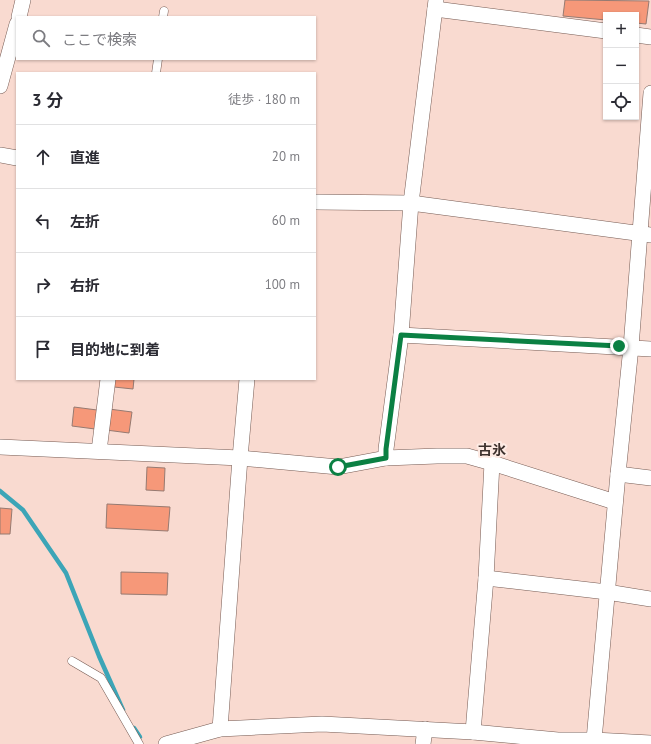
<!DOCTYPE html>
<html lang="ja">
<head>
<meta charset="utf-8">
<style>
  body { margin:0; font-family:"PT Sans","Noto Sans JP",sans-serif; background:#f2f2f3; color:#2b2b33 }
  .controls { position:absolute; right:12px; top:12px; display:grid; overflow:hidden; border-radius:0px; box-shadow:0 1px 3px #0004 }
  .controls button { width:36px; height:36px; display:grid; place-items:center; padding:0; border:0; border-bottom:1px solid #e1e1e2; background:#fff; color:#2b2b33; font:20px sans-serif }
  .stop { position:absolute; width:12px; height:12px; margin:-9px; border:3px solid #0b8043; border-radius:50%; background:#fff }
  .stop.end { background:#0b8043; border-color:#fff; box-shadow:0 1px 4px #0008 }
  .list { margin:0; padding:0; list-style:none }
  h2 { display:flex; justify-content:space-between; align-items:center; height:52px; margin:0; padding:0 16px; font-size:17px }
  h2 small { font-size:13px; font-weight:400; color:#7c7c81 }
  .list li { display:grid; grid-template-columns:26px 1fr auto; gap:12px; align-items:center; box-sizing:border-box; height:64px; padding:0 16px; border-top:1px solid #e1e1e2 }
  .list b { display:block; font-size:15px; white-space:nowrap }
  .list em { font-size:13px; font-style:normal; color:#7c7c81 }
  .icon { flex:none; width:22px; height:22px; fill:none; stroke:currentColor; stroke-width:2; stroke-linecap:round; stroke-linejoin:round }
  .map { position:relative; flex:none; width:651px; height:744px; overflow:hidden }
  .search { position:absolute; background:#fff; box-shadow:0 1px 3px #0004; left:16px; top:16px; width:300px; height:44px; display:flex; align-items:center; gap:10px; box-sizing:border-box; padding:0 14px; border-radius:0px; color:#7c7c81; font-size:15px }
  .panel { position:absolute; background:#fff; box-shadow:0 1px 3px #0004; left:16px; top:72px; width:300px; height:308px; border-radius:0px }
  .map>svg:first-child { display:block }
</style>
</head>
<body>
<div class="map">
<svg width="651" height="744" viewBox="0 0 651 744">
  <rect width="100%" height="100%" fill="#f9dad0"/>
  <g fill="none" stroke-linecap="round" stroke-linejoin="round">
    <g stroke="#3ca5b7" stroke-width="4.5">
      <polyline points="0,491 23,510 66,573 99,656 123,710"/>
      <polyline points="134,728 140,737"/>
    </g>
  </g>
  <g fill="#f69879" stroke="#967a71">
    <polygon points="565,0 649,1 646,24 636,23 636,15 606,15 606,20 563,16"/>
    <polygon points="115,379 134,379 133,389 114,387"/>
    <polygon points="74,407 97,410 95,429 72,426"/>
    <polygon points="109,409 132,412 129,433 106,430"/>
    <polygon points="147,467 165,468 164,491 146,490"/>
    <polygon points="107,504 170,507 168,531 106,528"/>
    <polygon points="0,508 12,509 10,534 0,534"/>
    <polygon points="121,572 168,573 167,595 121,594"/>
  </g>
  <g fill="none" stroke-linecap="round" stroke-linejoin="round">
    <defs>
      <g id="lane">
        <polyline points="163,17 164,11"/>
        <polyline points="156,73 158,59"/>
        <polyline points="72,661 101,678 139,744"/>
      </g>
      <g id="street">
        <polyline points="435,9 606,31"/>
        <polyline points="19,17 23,0"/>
        <polyline points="636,35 651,37"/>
        <polyline points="0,86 17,24"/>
        <polyline points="0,155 17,158"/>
        <polyline points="315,202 411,203 651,235"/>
        <polyline points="401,335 651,349"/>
        <polyline points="0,447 240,458 338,467 386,458 437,456 467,456 492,463 615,502"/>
        <polyline points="99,451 108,379"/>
        <polyline points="386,458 386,449 401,335 411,203 436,0"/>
        <polyline points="618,474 651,478"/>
        <polyline points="486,578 607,592 651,599"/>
        <polyline points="220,729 240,458 247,379"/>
        <polyline points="473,732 486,578 492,463"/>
        <polyline points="594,740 618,474 631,347 651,93"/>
        <polyline points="166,744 220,729 322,724 473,732 558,740 594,740 651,743"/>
        <polyline points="423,744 425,729"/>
      </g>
    </defs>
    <use href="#lane" stroke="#765b53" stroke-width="9"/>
    <use href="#street" stroke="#765b53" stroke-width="16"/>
    <use href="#lane" stroke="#fff" stroke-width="8"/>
    <use href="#street" stroke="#fff" stroke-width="15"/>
  </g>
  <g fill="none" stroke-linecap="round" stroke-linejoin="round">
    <polyline stroke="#0b8043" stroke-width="5" points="338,467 386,458 386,449 401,335 619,346"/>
  </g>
  <g text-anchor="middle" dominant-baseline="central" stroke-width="4" stroke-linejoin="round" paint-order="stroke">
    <g font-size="14" font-weight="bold" fill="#3e322e" stroke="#feebe4">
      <text x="492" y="450">古氷</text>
    </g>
  </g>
</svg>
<div class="controls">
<button>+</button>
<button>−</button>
<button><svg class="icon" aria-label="locate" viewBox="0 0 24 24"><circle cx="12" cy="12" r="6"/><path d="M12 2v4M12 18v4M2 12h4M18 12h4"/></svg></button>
</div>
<div class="stop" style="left:338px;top:467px"></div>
<div class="stop end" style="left:619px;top:346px"></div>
<div class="search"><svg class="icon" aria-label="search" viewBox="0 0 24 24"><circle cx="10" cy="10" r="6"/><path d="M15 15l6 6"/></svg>ここで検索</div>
<section class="panel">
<h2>3 分<small>徒歩 · 180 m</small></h2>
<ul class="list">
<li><svg class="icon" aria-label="ahead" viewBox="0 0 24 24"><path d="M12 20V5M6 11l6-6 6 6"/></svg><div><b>直進</b></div><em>20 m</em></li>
<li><svg class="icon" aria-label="left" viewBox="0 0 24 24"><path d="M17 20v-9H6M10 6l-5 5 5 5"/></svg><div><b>左折</b></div><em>60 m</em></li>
<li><svg class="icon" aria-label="right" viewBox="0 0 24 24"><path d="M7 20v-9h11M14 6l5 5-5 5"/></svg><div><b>右折</b></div><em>100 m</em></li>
<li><svg class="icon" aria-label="arrive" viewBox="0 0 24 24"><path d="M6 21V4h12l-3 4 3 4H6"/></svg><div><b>目的地に到着</b></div></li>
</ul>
</section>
</div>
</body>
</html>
